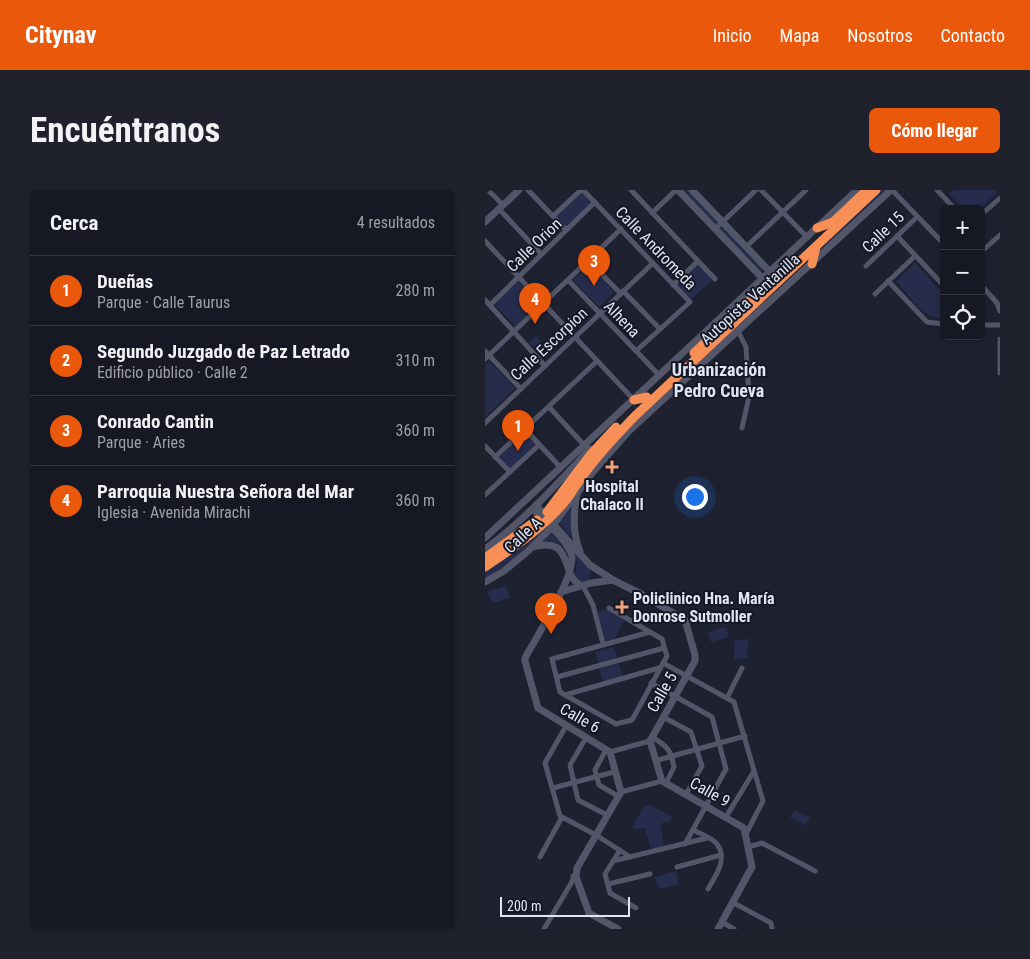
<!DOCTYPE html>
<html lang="es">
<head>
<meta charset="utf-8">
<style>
  body { margin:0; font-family:"Roboto Condensed",sans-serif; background:#1f222c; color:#f1f3f6 }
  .controls { position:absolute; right:15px; top:15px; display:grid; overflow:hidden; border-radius:8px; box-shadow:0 2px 8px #0003 }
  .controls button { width:45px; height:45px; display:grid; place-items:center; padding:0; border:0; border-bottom:1px solid #353841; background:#161924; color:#f1f3f6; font:25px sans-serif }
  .scale { position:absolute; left:15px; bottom:12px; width:130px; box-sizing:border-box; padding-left:5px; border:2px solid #e2e5f0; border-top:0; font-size:14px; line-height:18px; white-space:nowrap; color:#e2e5f0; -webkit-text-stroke:4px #141826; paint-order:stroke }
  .you { position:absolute; left:209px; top:306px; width:18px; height:18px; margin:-12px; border:4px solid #fff; border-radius:50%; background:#1a73e8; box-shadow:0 0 0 8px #1a73e833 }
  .badge { display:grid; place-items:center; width:32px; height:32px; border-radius:50%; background:#ea580c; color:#fff; font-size:16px; font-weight:700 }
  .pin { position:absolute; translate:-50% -41px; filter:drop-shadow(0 1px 2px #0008) }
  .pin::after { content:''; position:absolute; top:26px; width:18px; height:15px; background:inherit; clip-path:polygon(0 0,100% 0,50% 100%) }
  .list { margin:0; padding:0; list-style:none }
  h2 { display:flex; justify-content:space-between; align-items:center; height:65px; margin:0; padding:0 20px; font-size:21px }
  h2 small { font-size:16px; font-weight:400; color:#9ea0a6 }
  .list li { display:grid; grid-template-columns:32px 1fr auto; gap:15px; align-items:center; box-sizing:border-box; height:70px; padding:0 20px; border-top:1px solid #353841 }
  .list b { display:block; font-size:19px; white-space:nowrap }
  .list p { margin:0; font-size:16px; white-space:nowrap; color:#9ea0a6 }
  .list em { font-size:16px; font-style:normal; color:#9ea0a6 }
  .icon { flex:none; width:28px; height:28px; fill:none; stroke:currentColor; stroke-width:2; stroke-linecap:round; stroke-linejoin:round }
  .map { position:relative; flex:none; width:515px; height:739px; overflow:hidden; border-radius:8px }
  header { display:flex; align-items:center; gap:30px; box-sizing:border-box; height:70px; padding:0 25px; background:#ea580c; color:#fff }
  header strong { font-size:24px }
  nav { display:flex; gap:28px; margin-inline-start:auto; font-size:18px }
  .intro { display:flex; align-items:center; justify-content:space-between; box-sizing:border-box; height:120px; padding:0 30px }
  h1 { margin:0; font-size:35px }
  .button { padding:12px 22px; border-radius:8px; background:#ea580c; color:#fff; font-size:18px; font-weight:700 }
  main { display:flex; gap:30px; padding:0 30px }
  aside { flex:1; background:#161924; border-radius:8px; box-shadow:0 2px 8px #0003 }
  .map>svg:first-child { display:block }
</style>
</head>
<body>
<header>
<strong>Citynav</strong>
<nav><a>Inicio</a><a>Mapa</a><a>Nosotros</a><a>Contacto</a></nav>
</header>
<div class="intro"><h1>Encuéntranos</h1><a class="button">Cómo llegar</a></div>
<main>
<aside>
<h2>Cerca<small>4 resultados</small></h2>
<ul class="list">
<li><span class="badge">1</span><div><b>Dueñas</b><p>Parque · Calle Taurus</p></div><em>280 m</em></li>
<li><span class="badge">2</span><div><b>Segundo Juzgado de Paz Letrado</b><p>Edificio público · Calle 2</p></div><em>310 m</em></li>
<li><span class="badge">3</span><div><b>Conrado Cantin</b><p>Parque · Aries</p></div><em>360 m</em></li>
<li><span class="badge">4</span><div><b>Parroquia Nuestra Señora del Mar</b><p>Iglesia · Avenida Mirachi</p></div><em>360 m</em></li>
</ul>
</aside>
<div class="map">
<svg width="515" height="739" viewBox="0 0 515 739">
  <rect width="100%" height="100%" fill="#1e2130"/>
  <g fill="#262d4c">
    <polygon points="198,0 205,0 234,33 231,35"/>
    <polygon points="396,0 402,0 337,62 342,52"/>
    <polygon points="468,0 515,0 495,19 478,19 464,4"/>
    <polygon points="97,1 108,12 81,38 70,26"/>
    <polygon points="238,36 279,79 276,81 235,40"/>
    <polygon points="212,72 228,89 205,110 189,93"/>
    <path d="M430 73 459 104V129C438 129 424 105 411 91Z"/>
    <polygon points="104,75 129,102 114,117 88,90"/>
    <polygon points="33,91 54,113 30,136 9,114"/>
    <polygon points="51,146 63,159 56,165 44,152"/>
    <polygon points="4,171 30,198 0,227 0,175"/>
    <polygon points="39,240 54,256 25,282 12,266"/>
    <polygon points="86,318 86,347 74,333"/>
    <polygon points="58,337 61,339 28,370 0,389 0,381"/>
    <polygon points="67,343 77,356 76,357 65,351 58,351"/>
    <path d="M88 358 106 380V384L103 391C96 393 93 390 90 384L92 372Z"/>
    <polygon points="21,396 25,408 7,413 2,401"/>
    <polygon points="125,418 141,428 129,450 118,453 111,423"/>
    <polygon points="241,437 244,447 226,452 223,442"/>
    <polygon points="263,449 262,468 249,469 250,450"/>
    <polygon points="129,457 132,468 114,474 110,462"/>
    <polygon points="134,473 138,487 118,492 114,479"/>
    <polygon points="165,615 187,627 185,631 175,634 179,656 166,659 160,638 150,639 147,637 159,617"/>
    <polygon points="310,621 325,627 320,635 305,628"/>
    <polygon points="191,681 194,694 174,699 170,687"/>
  </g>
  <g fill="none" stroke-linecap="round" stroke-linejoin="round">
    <g stroke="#525668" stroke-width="5">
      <polyline points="3,0 18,15"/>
      <polyline points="43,0 81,40"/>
      <polyline points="98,0 205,112 151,161"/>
      <polyline points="146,0 230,89"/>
      <polyline points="276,0 322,47"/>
      <polyline points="407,0 459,54"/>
      <polyline points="452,0 470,19"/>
      <polyline points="14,19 56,64"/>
      <polyline points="167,23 191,0"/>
      <polyline points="496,25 515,8"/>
      <polyline points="68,26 96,0"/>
      <polyline points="230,39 271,0"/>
      <polyline points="412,46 459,96"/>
      <polyline points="0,51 149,210"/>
      <polyline points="261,57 321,0"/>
      <polyline points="496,62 515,45"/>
      <polyline points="103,70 136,104"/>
      <polyline points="381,76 432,27"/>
      <polyline points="83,90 174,185"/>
      <polyline points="403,91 442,132 459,134"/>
      <polyline points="188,95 213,71"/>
      <polyline points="496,95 512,113 515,121"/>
      <polyline points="138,101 175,139"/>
      <polyline points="390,104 430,66"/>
      <polyline points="0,110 60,176"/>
      <polyline points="5,115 110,12"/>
      <polyline points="496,135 515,135"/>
      <polyline points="253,141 261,157 264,207 257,238"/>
      <polyline points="515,149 515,183"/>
      <polyline points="0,161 36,199"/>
      <polyline points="0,169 136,39"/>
      <polyline points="64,217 100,256"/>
      <polyline points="0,233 168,73"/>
      <polyline points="40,239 76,278"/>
      <polyline points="0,256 25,282"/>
      <polyline points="10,267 112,171"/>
      <polyline points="0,305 54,255"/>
      <polyline points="98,396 108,415 118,454"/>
      <polyline points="124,418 177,449 182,466 147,530 131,534 75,502 67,469 165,442"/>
      <polyline points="178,473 249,512 278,611 261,644"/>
      <polyline points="72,487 179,458"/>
      <polyline points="166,493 227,527 241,579 200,654"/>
      <polyline points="80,505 174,478"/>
      <polyline points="242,508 257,478"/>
      <polyline points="177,529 180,528 206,542 217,576 201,604"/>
      <polyline points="81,536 60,573 75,626 111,645 145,667"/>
      <path d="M167 547C182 556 186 560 189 577L181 593"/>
      <polyline points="101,548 85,575 93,610 122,625"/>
      <polyline points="121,560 110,580 114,595 133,606"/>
      <polyline points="125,562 165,551"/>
      <polyline points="173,570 260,546"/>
      <polyline points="68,598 129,582"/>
      <polyline points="136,602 177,591"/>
      <polyline points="241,627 269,581"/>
      <path d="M208 640C214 643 227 648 232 654 243 669 231 685 223 699"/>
      <polyline points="263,657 277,653 330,681"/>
      <polyline points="135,660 120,684 125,703 151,718"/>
      <polyline points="55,667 77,627"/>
      <polyline points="128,671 222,648"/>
      <polyline points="192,677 236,665"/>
      <polyline points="123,694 165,684"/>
      <polyline points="247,712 286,733 287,739"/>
      <polyline points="237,732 249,739"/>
      <polyline points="59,739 88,690 88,686 91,687"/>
    </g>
    <g stroke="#525668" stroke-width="7">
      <polyline points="193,0 281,92"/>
      <polyline points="207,0 288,85"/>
      <polyline points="0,32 34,0"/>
      <path d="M92 305C88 324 87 342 95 361"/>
      <polyline points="51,315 105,375 128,390 156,404 200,430 210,465 210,471 165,551 177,591 259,638 267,677 233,739"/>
      <path d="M48 319C60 331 78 346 86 363 94 381 50 449 40 468V471L53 518 125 562 136 602 92 678 91 687 104 723 133 739"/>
      <polyline points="0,348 372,0"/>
      <path d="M48 357C91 345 74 389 98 396"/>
      <path d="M0 359C39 331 72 294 105 259"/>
      <polyline points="0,392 19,381 43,361 66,338 108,282 143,242 406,0"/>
      <polyline points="76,402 106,393 128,390"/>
    </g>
    <g stroke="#f78f56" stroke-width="9">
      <polyline points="346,34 382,0"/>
      <polyline points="332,38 348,32"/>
      <polyline points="327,74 331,57"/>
      <polyline points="209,163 300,77"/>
      <polyline points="149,210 162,207"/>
      <polyline points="62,322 106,264 131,237"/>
      <polyline points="0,368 52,330"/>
      <path d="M0 377C28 358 61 336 82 309 86 304 89 298 93 293 109 269 130 247 150 226L391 0"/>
    </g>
  </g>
  <g fill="#f0a279" stroke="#141826" stroke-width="2">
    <path d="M124.5 269.5h5v5h5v5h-5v5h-5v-5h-5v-5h5z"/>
    <path d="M134.5 409.5h5v5h5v5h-5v5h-5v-5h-5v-5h5z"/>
  </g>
  <g text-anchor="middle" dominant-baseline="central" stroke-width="4" stroke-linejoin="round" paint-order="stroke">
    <g font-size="16" fill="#e2e5f0" stroke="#141826">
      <text transform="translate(398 42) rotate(-44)">Calle 15</text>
      <text transform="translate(49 55) rotate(-44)">Calle Orion</text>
      <text transform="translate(171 58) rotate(46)">Calle Andromeda</text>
      <text transform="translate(265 109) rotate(-42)">Autopista Ventanilla</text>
      <text transform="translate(137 129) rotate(46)">Alhena</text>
      <text transform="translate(64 154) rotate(-43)">Calle Escorpion</text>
      <text transform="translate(38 345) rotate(-43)">Calle A</text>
      <text transform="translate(177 502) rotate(-60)">Calle 5</text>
      <text transform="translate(95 528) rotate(30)">Calle 6</text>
      <text transform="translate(225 602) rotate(29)">Calle 9</text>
    </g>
    <g font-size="16" font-weight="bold" fill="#e2e5f0" stroke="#141826">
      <text x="127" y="296">Hospital<tspan x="127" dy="18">Chalaco II</tspan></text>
      <text x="148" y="408" text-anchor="start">Policlinico Hna. María<tspan x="148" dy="18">Donrose Sutmoller</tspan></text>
    </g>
    <g font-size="18" font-weight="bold" fill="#e2e5f0" stroke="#141826">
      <text x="234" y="179">Urbanización<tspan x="234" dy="21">Pedro Cueva</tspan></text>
    </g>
  </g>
</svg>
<div class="controls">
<button>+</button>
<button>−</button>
<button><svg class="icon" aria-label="locate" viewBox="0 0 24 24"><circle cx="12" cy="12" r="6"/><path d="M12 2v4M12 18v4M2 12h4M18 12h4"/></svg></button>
</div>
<div class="scale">200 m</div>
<div class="you"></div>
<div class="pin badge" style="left:33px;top:261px">1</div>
<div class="pin badge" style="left:66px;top:444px">2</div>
<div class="pin badge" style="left:109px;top:96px">3</div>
<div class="pin badge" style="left:50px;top:134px">4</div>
</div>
</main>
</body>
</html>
